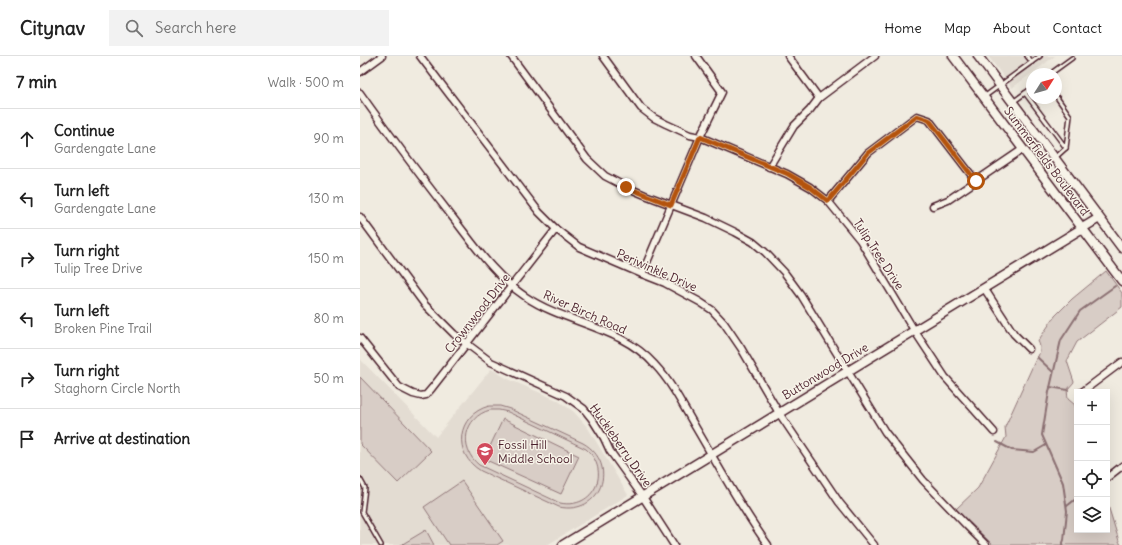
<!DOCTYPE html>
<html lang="en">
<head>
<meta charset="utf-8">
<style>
  body { margin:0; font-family:Delius,sans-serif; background:#f2f2f2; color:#222 }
  .controls { position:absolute; right:12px; bottom:12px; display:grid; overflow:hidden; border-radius:0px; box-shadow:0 4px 16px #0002 }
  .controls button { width:36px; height:36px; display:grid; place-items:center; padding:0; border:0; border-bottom:1px solid #e0e0e0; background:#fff; color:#222; font:20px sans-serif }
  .compass { position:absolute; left:666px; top:12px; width:36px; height:36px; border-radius:50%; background:#fff; box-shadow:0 4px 16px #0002; rotate:53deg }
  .stop { position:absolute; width:12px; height:12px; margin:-9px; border:3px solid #b45309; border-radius:50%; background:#fff }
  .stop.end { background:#b45309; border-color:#fff; box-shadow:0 1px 4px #0008 }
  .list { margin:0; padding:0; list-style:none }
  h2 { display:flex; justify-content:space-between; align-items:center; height:52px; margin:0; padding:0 16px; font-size:17px }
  h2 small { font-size:13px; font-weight:400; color:#767676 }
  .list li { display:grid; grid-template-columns:26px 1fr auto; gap:12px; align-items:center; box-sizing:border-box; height:60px; padding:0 16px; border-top:1px solid #e0e0e0 }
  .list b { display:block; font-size:15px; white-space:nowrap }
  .list p { margin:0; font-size:13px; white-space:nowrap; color:#767676 }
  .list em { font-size:13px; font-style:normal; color:#767676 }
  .icon { flex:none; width:22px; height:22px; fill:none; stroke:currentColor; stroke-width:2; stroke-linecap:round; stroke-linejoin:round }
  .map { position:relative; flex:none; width:762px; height:489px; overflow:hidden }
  header { display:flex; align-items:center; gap:24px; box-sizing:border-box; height:56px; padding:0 20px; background:#fff; border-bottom:1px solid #e0e0e0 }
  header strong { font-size:19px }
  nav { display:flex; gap:22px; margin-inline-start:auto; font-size:14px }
  .search { width:280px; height:36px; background:#f2f2f2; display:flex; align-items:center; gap:10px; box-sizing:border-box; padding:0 14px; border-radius:0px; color:#767676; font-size:15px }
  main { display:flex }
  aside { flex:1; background:#fff }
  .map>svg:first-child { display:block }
</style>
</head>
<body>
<header>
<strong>Citynav</strong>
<div class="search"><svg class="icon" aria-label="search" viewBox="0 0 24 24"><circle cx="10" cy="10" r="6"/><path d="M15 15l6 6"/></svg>Search here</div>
<nav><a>Home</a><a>Map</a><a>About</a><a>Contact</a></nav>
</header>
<main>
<aside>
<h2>7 min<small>Walk · 500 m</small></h2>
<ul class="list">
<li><svg class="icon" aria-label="ahead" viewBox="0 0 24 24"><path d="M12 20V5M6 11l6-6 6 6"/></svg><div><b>Continue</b><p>Gardengate Lane</p></div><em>90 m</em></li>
<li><svg class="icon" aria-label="left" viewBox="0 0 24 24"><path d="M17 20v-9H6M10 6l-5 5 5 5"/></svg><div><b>Turn left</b><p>Gardengate Lane</p></div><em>130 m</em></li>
<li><svg class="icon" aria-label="right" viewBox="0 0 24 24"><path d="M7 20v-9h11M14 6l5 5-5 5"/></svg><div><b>Turn right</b><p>Tulip Tree Drive</p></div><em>150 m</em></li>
<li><svg class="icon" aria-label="left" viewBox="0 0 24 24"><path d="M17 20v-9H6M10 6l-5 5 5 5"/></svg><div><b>Turn left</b><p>Broken Pine Trail</p></div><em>80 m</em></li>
<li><svg class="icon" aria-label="right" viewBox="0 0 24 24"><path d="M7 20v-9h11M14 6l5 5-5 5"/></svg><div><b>Turn right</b><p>Staghorn Circle North</p></div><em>50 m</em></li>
<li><svg class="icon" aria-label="arrive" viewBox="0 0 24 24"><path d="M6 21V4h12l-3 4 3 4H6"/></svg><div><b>Arrive at destination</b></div></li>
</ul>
</aside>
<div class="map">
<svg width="762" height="489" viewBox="0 0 762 489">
  <rect width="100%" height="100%" fill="#f0ebe0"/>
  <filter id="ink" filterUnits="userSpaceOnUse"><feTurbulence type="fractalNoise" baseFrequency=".025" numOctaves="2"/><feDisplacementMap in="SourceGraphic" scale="8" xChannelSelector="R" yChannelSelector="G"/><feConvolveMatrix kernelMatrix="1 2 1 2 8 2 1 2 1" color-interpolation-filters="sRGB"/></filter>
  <g filter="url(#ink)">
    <g fill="#e3dcd2">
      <polygon points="628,0 695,0 652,32"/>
      <polygon points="0,303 76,381 131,313 148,323 197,344 214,356 228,372 268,439 187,489 0,489"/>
    </g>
    <g fill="#d8cdc6" stroke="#917678" fill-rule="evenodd">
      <path d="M746 215 762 237V251L717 286 707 305 714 326 707 334 708 343 715 349 717 363V474H747V446L759 485 761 489H633L596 453 618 432 646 381 645 371 675 305C680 298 682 293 678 285L695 260 712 243Z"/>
      <polygon points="0,321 71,395 38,427 0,388"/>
      <path d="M129 350H140L150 353 223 387C260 408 241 460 199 451L121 415C92 398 96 359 129 350ZM130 354H139L148 356 226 393C252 415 234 454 200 447L119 409C98 392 104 361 130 354Z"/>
      <polygon points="143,363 219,400 201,438 124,403"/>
      <polygon points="102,425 143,485 137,489 89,489 64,451"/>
      <polygon points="66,474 74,489 41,489"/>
    </g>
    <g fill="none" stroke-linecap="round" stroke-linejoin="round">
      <g stroke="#8b6f72" stroke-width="2">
        <polyline points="677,301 693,316"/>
        <polyline points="690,331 708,334"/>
        <polyline points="637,386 652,394 674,396 686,389"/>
        <polyline points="707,450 717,442"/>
        <polyline points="702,489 704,484 707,455 703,427 682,379 689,336 701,284 720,255 755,230"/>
      </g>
      <defs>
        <g id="service">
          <polyline points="667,0 672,6"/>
          <polyline points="690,18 712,2"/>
          <polyline points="665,37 706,92"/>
          <polyline points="624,41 680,0"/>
          <polyline points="653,46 672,32"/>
          <polyline points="696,101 706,92 710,60 696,40"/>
          <polyline points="0,423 5,432 2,456 21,489"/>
        </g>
        <g id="minor">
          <polyline points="60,0 179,156 196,173 219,191 282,218 305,227 340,246 352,254 364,267 381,292 419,357 479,446 514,489"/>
          <polyline points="151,0 227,103 245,120 266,131 285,139 346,162 375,176 393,186 405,196 424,216 441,239 525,376 563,424 607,470 626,489"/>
          <polyline points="243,0 281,52 294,62 306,68 330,79 340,81 427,118 450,131 468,145 500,184 554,274 585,321 634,376"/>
          <polyline points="428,0 459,42"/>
          <polyline points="0,16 22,0"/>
          <path d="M0 37C29 78 59 118 90 158 113 187 134 220 166 241 206 268 261 270 295 309 312 327 323 350 336 372 359 411 381 452 408 489"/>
          <polyline points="409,111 434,70 450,54 459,42 515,0"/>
          <polyline points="468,145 508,97 557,60 569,64 616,125"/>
          <polyline points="573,150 588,144 663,93"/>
          <polyline points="0,161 65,249 94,278 131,306 206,340 224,353 232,363 244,382 250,395 283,441 314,489"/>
          <polyline points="282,218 340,81 362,36 336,0"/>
          <polyline points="624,232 654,278 669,293"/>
          <polyline points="0,282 39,331 53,338 61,340 66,339 72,332 196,173"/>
          <polyline points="722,336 762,306"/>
          <polyline points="748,421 762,410"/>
        </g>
        <g id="tertiary">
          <polyline points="593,0 762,225"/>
          <polyline points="618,0 762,192"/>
          <polyline points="203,489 739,162"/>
        </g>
      </defs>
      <use href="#service" stroke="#4a1f2b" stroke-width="6"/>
      <use href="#minor" stroke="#4a1f2b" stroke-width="9"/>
      <use href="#tertiary" stroke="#4a1f2b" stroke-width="11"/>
      <use href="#service" stroke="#f7f3e8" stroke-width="3"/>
      <use href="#minor" stroke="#f7f3e8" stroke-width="6"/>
      <use href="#tertiary" stroke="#f7f3e8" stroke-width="8"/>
    </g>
  </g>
  <g fill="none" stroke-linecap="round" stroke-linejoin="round" filter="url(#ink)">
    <polyline stroke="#b45309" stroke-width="5" points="266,131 311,149 340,81 428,118 450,131 468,145 508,97 557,60 569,64 616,125"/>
  </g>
  <defs>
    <symbol id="school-pin" viewBox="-11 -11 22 30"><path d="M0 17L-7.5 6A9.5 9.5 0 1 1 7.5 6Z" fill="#d1495b" stroke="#f7f3e8"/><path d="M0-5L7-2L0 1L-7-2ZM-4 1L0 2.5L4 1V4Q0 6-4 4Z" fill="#fff"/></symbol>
  </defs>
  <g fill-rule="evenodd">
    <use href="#school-pin" x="115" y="385" width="20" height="27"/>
  </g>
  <g text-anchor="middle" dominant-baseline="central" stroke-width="3" stroke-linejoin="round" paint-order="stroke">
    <g font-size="12" fill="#4a1f2b" stroke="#f7f3e8">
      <text transform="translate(687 105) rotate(53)">Summerfields Boulevard</text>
      <text transform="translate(519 198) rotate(57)">Tulip Tree Drive</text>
      <text transform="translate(297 214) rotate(24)">Periwinkle Drive</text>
      <text transform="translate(225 256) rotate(24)">River Birch Road</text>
      <text transform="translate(117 257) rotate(-52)">Crownwood Drive</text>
      <text transform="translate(465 315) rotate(-31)">Buttonwood Drive</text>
      <text transform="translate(261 389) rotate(55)">Huckleberry Drive</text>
    </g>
    <g font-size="12" fill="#4a1f2b" stroke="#f7f3e8" text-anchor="start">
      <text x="138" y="388">Fossil Hill<tspan x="138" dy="14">Middle School</tspan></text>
    </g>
  </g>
</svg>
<div class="controls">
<button>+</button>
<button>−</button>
<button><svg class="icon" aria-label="locate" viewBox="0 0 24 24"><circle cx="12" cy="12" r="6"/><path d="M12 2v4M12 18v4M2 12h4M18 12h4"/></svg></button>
<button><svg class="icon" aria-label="layers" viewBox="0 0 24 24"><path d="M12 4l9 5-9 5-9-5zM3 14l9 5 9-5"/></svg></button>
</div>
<svg class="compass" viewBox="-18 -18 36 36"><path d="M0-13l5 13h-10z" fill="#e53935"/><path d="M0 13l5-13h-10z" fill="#767676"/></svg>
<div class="stop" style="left:616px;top:125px"></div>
<div class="stop end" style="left:266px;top:131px"></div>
</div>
</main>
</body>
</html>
